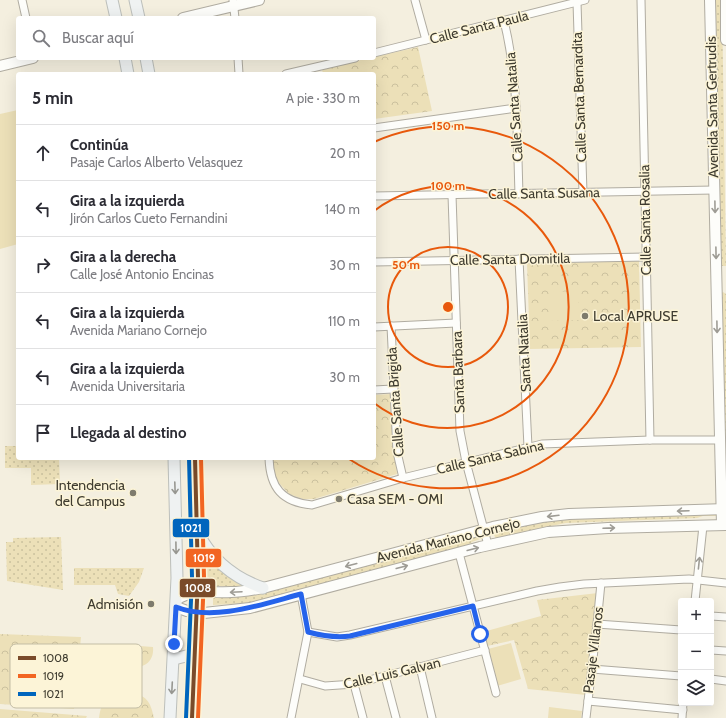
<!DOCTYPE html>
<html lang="es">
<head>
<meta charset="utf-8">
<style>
  body { margin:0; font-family:Cabin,sans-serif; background:#f7f7f7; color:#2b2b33 }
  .controls { position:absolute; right:12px; bottom:12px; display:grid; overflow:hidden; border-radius:4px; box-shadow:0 4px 16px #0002 }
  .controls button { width:36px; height:36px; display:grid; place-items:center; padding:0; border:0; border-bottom:1px solid #e1e1e2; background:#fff; color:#2b2b33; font:20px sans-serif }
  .stop { position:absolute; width:12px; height:12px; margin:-9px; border:3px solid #2563eb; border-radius:50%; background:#fff }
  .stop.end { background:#2563eb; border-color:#fff; box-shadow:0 1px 4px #0008 }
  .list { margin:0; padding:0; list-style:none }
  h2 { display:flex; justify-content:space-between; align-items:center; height:52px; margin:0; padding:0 16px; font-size:17px }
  h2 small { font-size:13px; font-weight:400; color:#7c7c81 }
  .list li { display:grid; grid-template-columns:26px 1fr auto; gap:12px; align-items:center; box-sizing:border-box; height:56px; padding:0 16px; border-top:1px solid #e1e1e2 }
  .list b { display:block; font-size:15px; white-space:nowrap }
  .list p { margin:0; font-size:13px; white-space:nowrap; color:#7c7c81 }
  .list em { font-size:13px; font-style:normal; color:#7c7c81 }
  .icon { flex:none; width:22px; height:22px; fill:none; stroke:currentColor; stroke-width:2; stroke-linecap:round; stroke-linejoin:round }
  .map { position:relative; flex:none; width:726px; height:718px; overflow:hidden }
  .search { position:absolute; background:#fff; box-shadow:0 4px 16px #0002; left:16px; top:16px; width:360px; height:44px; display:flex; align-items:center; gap:10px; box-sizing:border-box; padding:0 14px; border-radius:4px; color:#7c7c81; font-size:15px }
  .panel { position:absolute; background:#fff; box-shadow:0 4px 16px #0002; left:16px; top:72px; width:360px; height:388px; border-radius:4px }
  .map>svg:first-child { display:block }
</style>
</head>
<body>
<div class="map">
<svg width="726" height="718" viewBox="0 0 726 718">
  <defs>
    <pattern id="grass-dots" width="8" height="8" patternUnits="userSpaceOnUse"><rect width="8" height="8" fill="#ece0b8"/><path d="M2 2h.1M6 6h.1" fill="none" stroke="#cbc19e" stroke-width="1.8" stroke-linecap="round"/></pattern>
    <pattern id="forest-crowns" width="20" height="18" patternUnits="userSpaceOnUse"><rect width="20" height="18" fill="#ece0b8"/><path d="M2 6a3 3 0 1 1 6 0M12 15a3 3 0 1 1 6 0" fill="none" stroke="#cbc19e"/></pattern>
  </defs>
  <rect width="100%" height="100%" fill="#f4efdf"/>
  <g fill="url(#grass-dots)">
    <polygon points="715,0 722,0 726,266 720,266"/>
    <polygon points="723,292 726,294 726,482 719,295"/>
    <polygon points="5,446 18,446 18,458 59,458 60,484 31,485 31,468 5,468"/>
    <polygon points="716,511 717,516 703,516 697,518 566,523 546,527 496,539 494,535 508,530 511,527 542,519"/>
    <polygon points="482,535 483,538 472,542 467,547 251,603 213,605 213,596"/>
    <polygon points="61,537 63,590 7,581 6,542 13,542 13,538"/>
    <polygon points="207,553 250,586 206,586"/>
    <polygon points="74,568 144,568 139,582 129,596 118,594 115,585 74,585"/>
  </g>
  <g fill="url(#forest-crowns)">
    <polygon points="418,47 432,111 374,119 374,74 323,74 322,69 369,58 374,58 374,57"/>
    <polygon points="639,261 641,347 530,349 527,264"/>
    <polygon points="390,394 397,474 314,499 303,499 289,494 279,483 273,471 272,458 374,458 374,395"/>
    <polygon points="598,593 586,695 528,689 514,640 487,646 483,632 541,616 537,600"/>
    <polygon points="0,634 81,637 74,709 0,704"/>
    <path d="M113 644 153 647C156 679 103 670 113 644Z"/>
    <path d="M129 693C147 695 150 701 154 718H99C101 698 111 693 129 693Z"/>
    <polygon points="0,709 87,716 86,718 0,718"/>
  </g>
  <g fill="#ece0b8">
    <polygon points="18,110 18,244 0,249 0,114"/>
    <polygon points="549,291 578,292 579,320 549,321"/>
    <polygon points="511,643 521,679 497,686 488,649"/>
    <polygon points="549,707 582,711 581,718 548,718"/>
  </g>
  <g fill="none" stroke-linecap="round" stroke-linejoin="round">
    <defs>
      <g id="street">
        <polyline points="22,0 26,18"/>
        <polyline points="233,0 235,18"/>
        <polyline points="415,0 426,40"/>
        <polyline points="641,0 650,440"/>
        <polyline points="577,2 583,193"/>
        <path d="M504 21C518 77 517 136 519 194"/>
        <polyline points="374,53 585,0"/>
        <polyline points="238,58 239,74"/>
        <polyline points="286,74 355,58"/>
        <polyline points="374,128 516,108"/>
        <polyline points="452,195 460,431 466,462 488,545"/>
        <polyline points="374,196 714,190"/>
        <polyline points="519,259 528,447"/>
        <polyline points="374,262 646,257"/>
        <polyline points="391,326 397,452 403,478"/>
        <polyline points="374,327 456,323"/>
        <polyline points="374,390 393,389"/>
        <path d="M269 458C270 488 282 502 312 505L403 478 542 444 650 440H720"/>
        <polyline points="459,553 496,693"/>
        <polyline points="695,601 703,526"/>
        <polyline points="711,616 726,617"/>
        <polyline points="597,624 681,630"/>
        <polyline points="308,632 337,637 350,635 537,591 560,587 584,584 689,579 726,583"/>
        <polyline points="711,650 726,651"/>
        <polyline points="420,667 432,718"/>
        <polyline points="592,669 681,676"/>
        <polyline points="385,676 396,718"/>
        <polyline points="300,679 325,686 354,684 485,650"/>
        <polyline points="711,679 726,681"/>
        <polyline points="354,684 363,718"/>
        <polyline points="588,701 683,710"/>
        <polyline points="291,718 308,632 301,594"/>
        <polyline points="586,718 597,624 601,583"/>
        <polyline points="682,718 683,703"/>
      </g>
      <g id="secondary">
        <polyline points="710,0 722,525"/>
        <polyline points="726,0 726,40"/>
        <polyline points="183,18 259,0"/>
        <polyline points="0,66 33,58"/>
        <path d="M176 600C192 589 213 593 231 592 242 592 252 590 263 588L493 527 542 517 569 514 726 509"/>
        <polyline points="176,607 187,611 204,613 250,608 480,547 548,532 608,528 726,525"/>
      </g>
      <g id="primary">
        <polyline points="112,0 116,18"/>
        <polyline points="135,0 139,18"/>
        <polyline points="125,58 128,74"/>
        <polyline points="146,58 149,74"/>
        <path d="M198 533C212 560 234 578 263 588"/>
        <polyline points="174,659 186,656 195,662"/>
        <polyline points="170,718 177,578 174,458"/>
        <polyline points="192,718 195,662 198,577 195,458"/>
      </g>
    </defs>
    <use href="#street" stroke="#b0aca1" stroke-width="9"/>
    <use href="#secondary" stroke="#b0aca1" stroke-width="12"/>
    <use href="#primary" stroke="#bcbfbb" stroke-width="13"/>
    <use href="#street" stroke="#fdfdfa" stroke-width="7"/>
    <use href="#secondary" stroke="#fdfdfa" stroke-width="10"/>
    <use href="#primary" stroke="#eff2f2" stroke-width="11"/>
    <defs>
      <polyline id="bus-1" points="192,718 198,577 195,458"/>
      <polyline id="bus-2" points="198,718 204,577 201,458"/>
      <polyline id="bus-3" points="186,718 192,577 189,458"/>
    </defs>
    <use href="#bus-1" stroke="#fcf4d7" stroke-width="7"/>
    <use href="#bus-2" stroke="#fcf4d7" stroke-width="7"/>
    <use href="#bus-3" stroke="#fcf4d7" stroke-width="7"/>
    <use href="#bus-1" stroke="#7a4b2a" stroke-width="4"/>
    <use href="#bus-2" stroke="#f26522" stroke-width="4"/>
    <use href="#bus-3" stroke="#0065bd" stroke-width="4"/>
  </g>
  <defs><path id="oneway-shaft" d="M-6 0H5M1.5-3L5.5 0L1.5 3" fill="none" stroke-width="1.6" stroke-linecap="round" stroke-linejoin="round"/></defs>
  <g stroke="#9e9c95">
    <use href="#oneway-shaft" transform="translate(715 207) rotate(89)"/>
    <use href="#oneway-shaft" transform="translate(716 253) rotate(89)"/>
    <use href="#oneway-shaft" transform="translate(717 327) rotate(89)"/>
    <use href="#oneway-shaft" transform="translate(683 511) rotate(178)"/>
    <use href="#oneway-shaft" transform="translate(553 516) rotate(173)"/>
    <use href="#oneway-shaft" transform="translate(609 528) rotate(-2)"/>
    <use href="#oneway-shaft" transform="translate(473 549) rotate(-14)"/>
    <use href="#oneway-shaft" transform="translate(699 563) rotate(-84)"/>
    <use href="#oneway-shaft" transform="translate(351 565) rotate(165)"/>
    <use href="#oneway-shaft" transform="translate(402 567) rotate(-15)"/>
    <use href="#oneway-shaft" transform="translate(236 592) rotate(177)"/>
  </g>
  <g stroke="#979791">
    <use href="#oneway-shaft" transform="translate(175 488) rotate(88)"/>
    <use href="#oneway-shaft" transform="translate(176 548) rotate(89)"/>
    <use href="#oneway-shaft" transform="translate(172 688) rotate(93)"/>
  </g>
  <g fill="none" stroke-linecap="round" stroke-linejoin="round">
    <path stroke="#2563eb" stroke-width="5" d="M174 644 176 607C214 622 263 604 301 594L308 632C323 636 335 638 350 636L473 606 480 634"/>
  </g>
  <g fill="none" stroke="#e8590c" stroke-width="2">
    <circle cx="448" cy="307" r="60"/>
    <path d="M374 211A121 121 0 1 1 374 403"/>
    <path d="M374 142A181 181 0 1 1 349 459"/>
  </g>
  <g fill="#7e7b6d" stroke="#fcf4d7" stroke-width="1.5">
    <circle cx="585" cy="316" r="4"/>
    <circle cx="133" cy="493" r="4"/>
    <circle cx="339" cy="499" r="4"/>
    <circle cx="151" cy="604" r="4"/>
  </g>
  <g text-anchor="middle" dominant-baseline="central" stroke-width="3" stroke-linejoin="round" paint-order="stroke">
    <g font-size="14" fill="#3f3c30" stroke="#fcf4d7">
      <text transform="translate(479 27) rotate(-14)">Calle Santa Paula</text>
      <text transform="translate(579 97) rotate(-92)">Calle Santa Bernardita</text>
      <text transform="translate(514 107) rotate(-94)">Calle Santa Natalia</text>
      <text transform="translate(712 107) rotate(-91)">Avenida Santa Gertrudis</text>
      <text transform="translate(544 193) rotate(-1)">Calle Santa Susana</text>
      <text transform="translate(645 220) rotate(-91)">Calle Santa Rosalia</text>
      <text transform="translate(510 259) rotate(-1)">Calle Santa Domitila</text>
      <text transform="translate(524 353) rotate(-93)">Santa Natalia</text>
      <text transform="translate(458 372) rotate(-92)">Santa Barbara</text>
      <text transform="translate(395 402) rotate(-94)">Calle Santa Brigida</text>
      <text transform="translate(490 457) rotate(-13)">Calle Santa Sabina</text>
      <text transform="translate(448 540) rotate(-14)">Avenida Mariano Cornejo</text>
      <text transform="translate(593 650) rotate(-83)">Pasaje Villanos</text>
      <text transform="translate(392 673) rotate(-13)">Calle Luis Galvan</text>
    </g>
    <g font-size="14" fill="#3f3c30" stroke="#fcf4d7" text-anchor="start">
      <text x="593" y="316">Local APRUSE</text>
      <text x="125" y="485" text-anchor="end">Intendencia<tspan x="125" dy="16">del Campus</tspan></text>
      <text x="347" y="499">Casa SEM - OMI</text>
      <text x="143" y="604" text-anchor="end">Admisión</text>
    </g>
  </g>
  <rect x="10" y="644" width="132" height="64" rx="6" fill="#fcf4d7" stroke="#c3bda5" stroke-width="1"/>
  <rect x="18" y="656" width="18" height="4" fill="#7a4b2a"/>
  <rect x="18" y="674" width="18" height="4" fill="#f26522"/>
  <rect x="18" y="692" width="18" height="4" fill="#0065bd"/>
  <g font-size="11" fill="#3f3c30">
    <text x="43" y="662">1008</text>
    <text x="43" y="680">1019</text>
    <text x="43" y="698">1021</text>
  </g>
  <circle cx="448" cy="307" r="6" fill="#e8590c" stroke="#fcf4d7" stroke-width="2"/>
  <g font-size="12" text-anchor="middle" font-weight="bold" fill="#e8590c" stroke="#fcf4d7" stroke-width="3" stroke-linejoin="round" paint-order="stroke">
    <text x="448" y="130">150 m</text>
    <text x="448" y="190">100 m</text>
    <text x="406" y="269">50 m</text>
  </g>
  <g stroke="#fcf4d7" stroke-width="1.5">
    <rect x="172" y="518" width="38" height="20" rx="4" fill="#0065bd"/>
    <rect x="185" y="548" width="37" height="20" rx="4" fill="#f26522"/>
    <rect x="179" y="578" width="37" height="20" rx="4" fill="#7a4b2a"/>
  </g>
  <g font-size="11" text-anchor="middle" font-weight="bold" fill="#fff">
    <text x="191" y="532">1021</text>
    <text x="204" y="562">1019</text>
    <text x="198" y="592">1008</text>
  </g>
</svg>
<div class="controls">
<button>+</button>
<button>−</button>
<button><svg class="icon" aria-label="layers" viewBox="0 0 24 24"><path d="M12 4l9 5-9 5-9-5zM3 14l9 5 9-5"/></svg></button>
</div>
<div class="stop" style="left:480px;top:634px"></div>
<div class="stop end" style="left:174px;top:644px"></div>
<div class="search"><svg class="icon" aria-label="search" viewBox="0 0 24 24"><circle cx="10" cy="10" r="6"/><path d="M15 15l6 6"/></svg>Buscar aquí</div>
<section class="panel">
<h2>5 min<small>A pie · 330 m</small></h2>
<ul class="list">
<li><svg class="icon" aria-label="ahead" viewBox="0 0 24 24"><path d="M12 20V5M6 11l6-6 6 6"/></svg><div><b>Continúa</b><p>Pasaje Carlos Alberto Velasquez</p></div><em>20 m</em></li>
<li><svg class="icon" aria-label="left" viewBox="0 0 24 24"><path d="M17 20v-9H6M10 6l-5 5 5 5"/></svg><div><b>Gira a la izquierda</b><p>Jirón Carlos Cueto Fernandini</p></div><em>140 m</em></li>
<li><svg class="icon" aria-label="right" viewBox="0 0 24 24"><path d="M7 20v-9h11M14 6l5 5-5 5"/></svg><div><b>Gira a la derecha</b><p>Calle José Antonio Encinas</p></div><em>30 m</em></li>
<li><svg class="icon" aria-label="left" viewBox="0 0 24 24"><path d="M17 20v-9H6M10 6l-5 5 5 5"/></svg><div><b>Gira a la izquierda</b><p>Avenida Mariano Cornejo</p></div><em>110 m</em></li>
<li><svg class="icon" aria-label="left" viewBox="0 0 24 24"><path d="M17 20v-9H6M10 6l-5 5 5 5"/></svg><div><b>Gira a la izquierda</b><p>Avenida Universitaria</p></div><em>30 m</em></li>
<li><svg class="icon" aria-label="arrive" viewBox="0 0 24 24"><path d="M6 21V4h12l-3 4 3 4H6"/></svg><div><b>Llegada al destino</b></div></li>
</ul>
</section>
</div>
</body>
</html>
